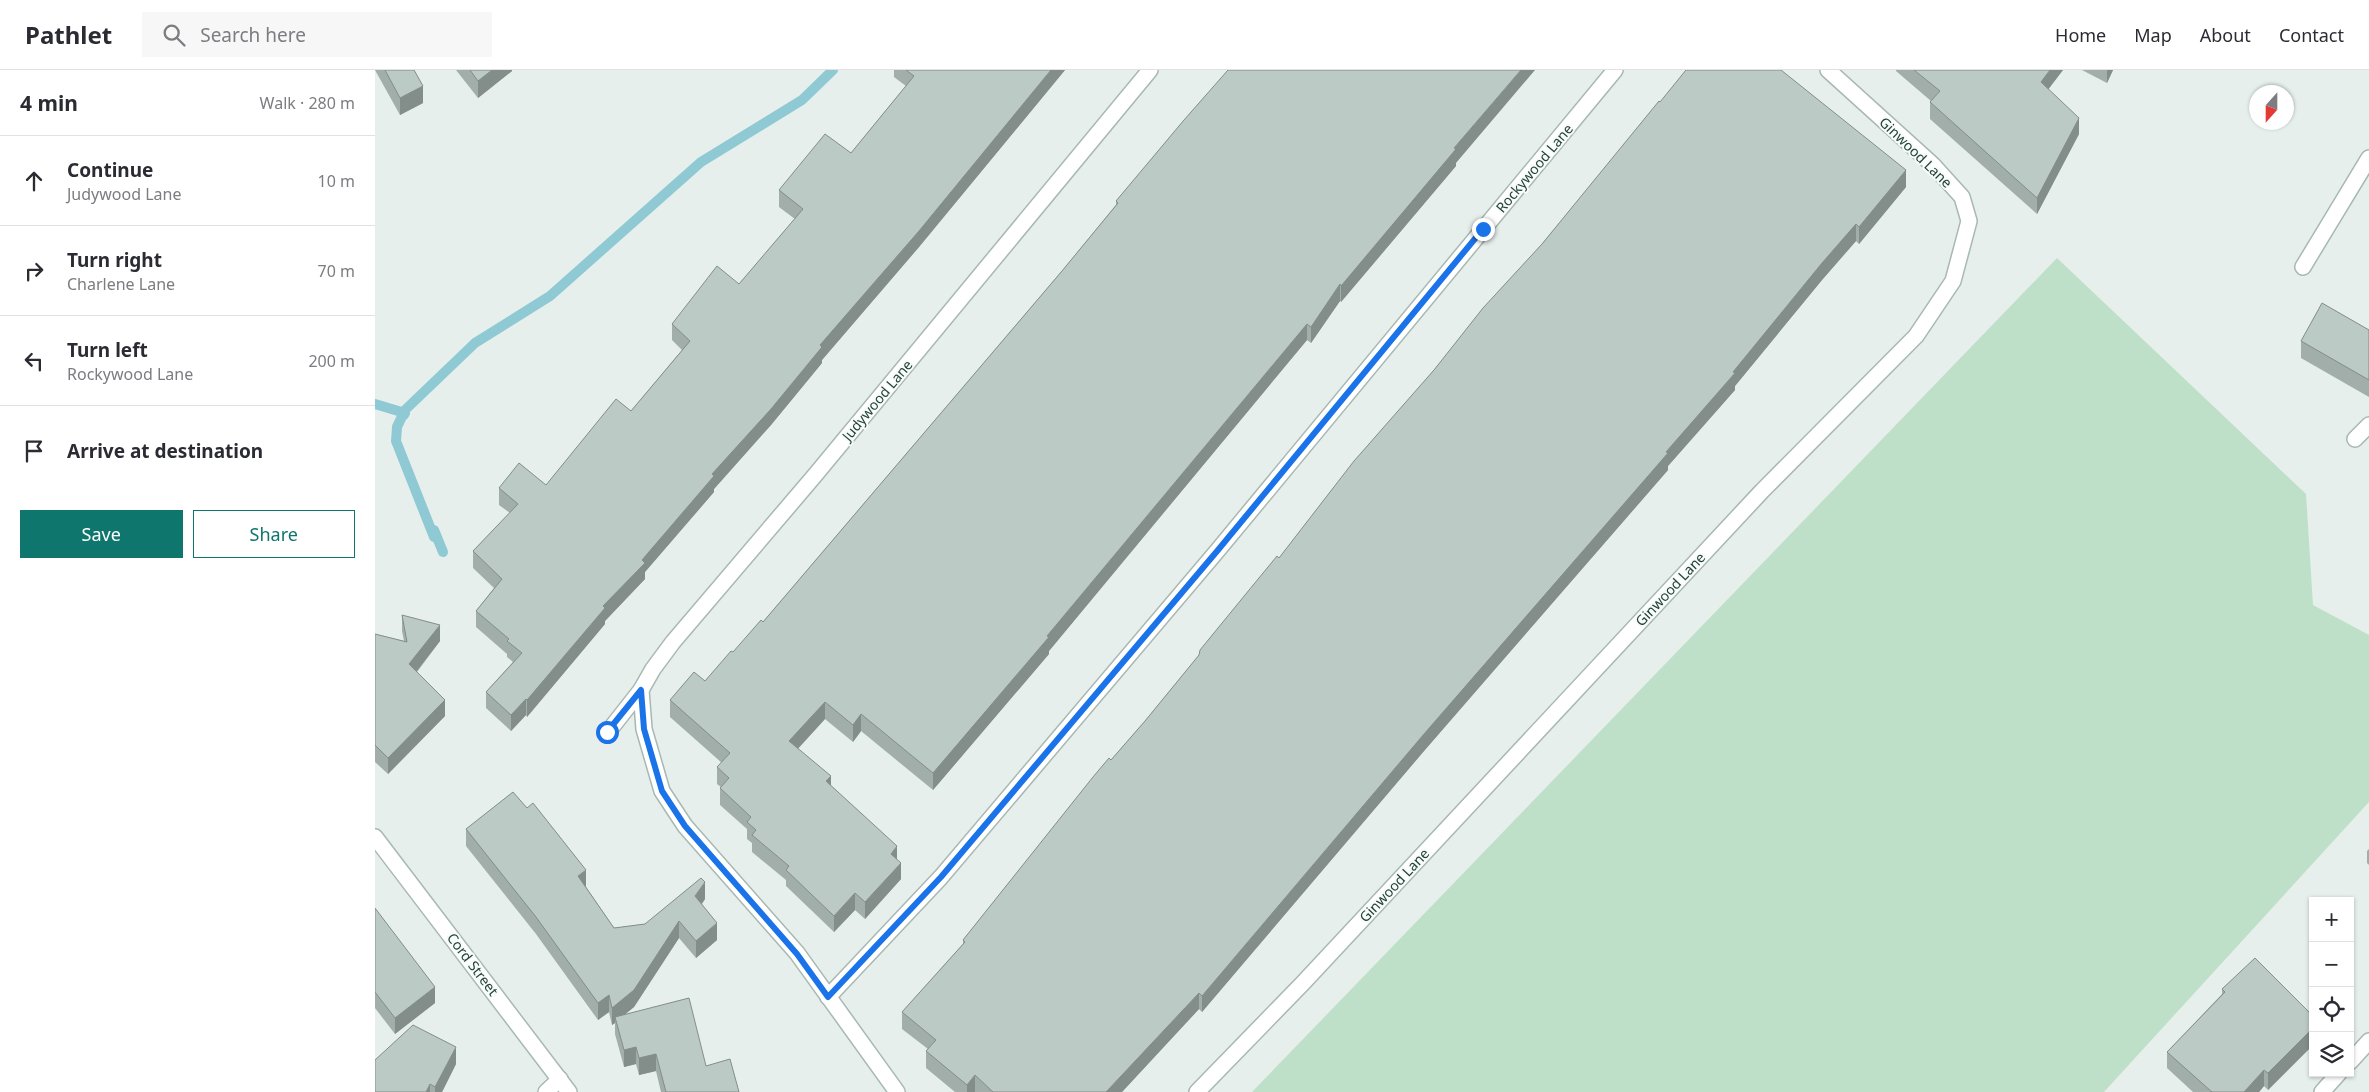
<!DOCTYPE html>
<html lang="en">
<head>
<meta charset="utf-8">
<style>
  body { margin:0; font-family:"Noto Sans",sans-serif; background:#f7f7f7; color:#2b2b33 }
  .controls { position:absolute; right:15px; bottom:15px; display:grid; overflow:hidden; border-radius:0px; box-shadow:0 1px 4px #0004 }
  .controls button { width:45px; height:45px; display:grid; place-items:center; padding:0; border:0; border-bottom:1px solid #e1e1e2; background:#fff; color:#2b2b33; font:25px sans-serif }
  .compass { position:absolute; left:1874px; top:15px; width:45px; height:45px; border-radius:50%; background:#fff; box-shadow:0 1px 4px #0004; rotate:201deg }
  .stop { position:absolute; width:15px; height:15px; margin:-11px; border:4px solid #1a73e8; border-radius:50%; background:#fff }
  .stop.end { background:#1a73e8; border-color:#fff; box-shadow:0 1px 5px #0008 }
  .list { margin:0; padding:0; list-style:none }
  h2 { display:flex; justify-content:space-between; align-items:center; height:65px; margin:0; padding:0 20px; font-size:21px }
  h2 small { font-size:16px; font-weight:400; color:#7c7c81 }
  .list li { display:grid; grid-template-columns:32px 1fr auto; gap:15px; align-items:center; box-sizing:border-box; height:90px; padding:0 20px; border-top:1px solid #e1e1e2 }
  .list b { display:block; font-size:19px; white-space:nowrap }
  .list p { margin:0; font-size:16px; white-space:nowrap; color:#7c7c81 }
  .list em { font-size:16px; font-style:normal; color:#7c7c81 }
  .actions { display:flex; gap:10px; padding:15px 20px }
  .actions a { flex:1; padding:11px 0; border:1px solid #0f766e; border-radius:0px; text-align:center; font-size:18px; color:#0f766e }
  .actions .main { background:#0f766e; color:#fff }
  .icon { flex:none; width:28px; height:28px; fill:none; stroke:currentColor; stroke-width:2; stroke-linecap:round; stroke-linejoin:round }
  .map { position:relative; flex:none; width:1994px; height:1022px; overflow:hidden }
  header { display:flex; align-items:center; gap:30px; box-sizing:border-box; height:70px; padding:0 25px; background:#fff; border-bottom:1px solid #e1e1e2 }
  header strong { font-size:24px }
  nav { display:flex; gap:28px; margin-inline-start:auto; font-size:18px }
  .search { width:350px; height:45px; background:#f7f7f7; display:flex; align-items:center; gap:12px; box-sizing:border-box; padding:0 18px; border-radius:0px; color:#7c7c81; font-size:19px }
  main { display:flex }
  aside { flex:1; background:#fff }
  .map>svg:first-child { display:block }
</style>
</head>
<body>
<header>
<strong>Pathlet</strong>
<div class="search"><svg class="icon" aria-label="search" viewBox="0 0 24 24"><circle cx="10" cy="10" r="6"/><path d="M15 15l6 6"/></svg>Search here</div>
<nav><a>Home</a><a>Map</a><a>About</a><a>Contact</a></nav>
</header>
<main>
<aside>
<h2>4 min<small>Walk · 280 m</small></h2>
<ul class="list">
<li><svg class="icon" aria-label="ahead" viewBox="0 0 24 24"><path d="M12 20V5M6 11l6-6 6 6"/></svg><div><b>Continue</b><p>Judywood Lane</p></div><em>10 m</em></li>
<li><svg class="icon" aria-label="right" viewBox="0 0 24 24"><path d="M7 20v-9h11M14 6l5 5-5 5"/></svg><div><b>Turn right</b><p>Charlene Lane</p></div><em>70 m</em></li>
<li><svg class="icon" aria-label="left" viewBox="0 0 24 24"><path d="M17 20v-9H6M10 6l-5 5 5 5"/></svg><div><b>Turn left</b><p>Rockywood Lane</p></div><em>200 m</em></li>
<li><svg class="icon" aria-label="arrive" viewBox="0 0 24 24"><path d="M6 21V4h12l-3 4 3 4H6"/></svg><div><b>Arrive at destination</b></div></li>
</ul>
<div class="actions"><a class="main">Save</a><a>Share</a></div>
</aside>
<div class="map">
<svg width="1994" height="1022" viewBox="0 0 1994 1022">
  <rect width="100%" height="100%" fill="#e6efeb"/>
  <polygon fill="#bfe0c8" points="1682,188 1931,424 1938,535 1994,565 1994,732 1729,1022 877,1022"/>
  <g fill="none" stroke-linecap="round" stroke-linejoin="round">
    <g stroke="#8ec9d4" stroke-width="10">
      <polyline points="0,334 30,343 29,345"/>
      <polyline points="59,460 68,482"/>
      <polyline points="59,467 21,371 22,357 30,340 100,273 175,226 326,92 427,30 458,0"/>
    </g>
    <defs>
      <g id="minor">
        <polyline points="1928,197 1994,88"/>
        <polyline points="1980,369 1994,355"/>
        <polyline points="266,620 269,659 287,721 310,756 422,883 522,1022"/>
        <polyline points="233,662 266,620 278,599 298,572 441,404 775,0"/>
        <polyline points="0,767 194,1022"/>
        <polyline points="453,927 566,807 843,480 1240,0"/>
        <polyline points="1975,992 1994,971"/>
        <polyline points="171,1022 185,1009"/>
        <polyline points="822,1022 928,913 1387,421 1541,266 1578,211 1594,151 1587,127 1558,95 1453,0"/>
        <polyline points="1947,1022 1964,1003"/>
      </g>
    </defs>
    <use href="#minor" stroke="#a8b8b2" stroke-width="18"/>
    <use href="#minor" stroke="#fff" stroke-width="15"/>
  </g>
  <g fill="#a1aea9">
    <polygon points="0,0 39,0 48,33 25,45"/>
    <polygon points="81,0 137,0 137,1 103,28"/>
    <polygon points="519,0 690,0 544,177 447,290 447,293 396,355 339,419 339,422 270,502 270,509 230,551 230,554 152,647 151,645 136,661 111,638 111,622 138,592 132,587 132,584 101,557 101,541 119,518 98,498 98,481 135,443 124,435 124,418 171,415 256,341 307,280 297,270 297,254 364,214 420,149 404,137 404,120 476,83 531,16 519,7"/>
    <polygon points="1521,0 1688,0 1673,19 1704,64 1662,144 1555,49 1555,32 1556,31 1521,1"/>
    <polygon points="1707,0 1738,0 1732,13"/>
    <polygon points="1285,32 1531,117 1484,174 1481,171 1447,210 1360,316 1360,320 1293,396 1293,400 1049,681 827,942 824,939 747,1022 580,1022 551,998 551,981 553,979 527,959 527,942 588,874 588,870 736,690 770,651 1059,300 1167,174"/>
    <polygon points="1081,93 1081,96 966,232 965,231 936,273 932,270 674,581 674,584 558,720 486,661 478,672 450,649 423,679 522,789 526,809 490,849 480,840 459,862 411,816 411,810 377,782 377,773 372,769 372,759 345,735 345,718 346,717 342,714 342,697 347,693 295,647 295,630 330,611 388,552 687,201 741,135 741,131"/>
    <polygon points="1994,260 1994,327 1926,288 1926,271"/>
    <polygon points="27,545 65,571 42,602 70,646 13,704 0,692 0,564 29,571 27,561"/>
    <polygon points="91,759 211,817 239,858 270,854 330,829 327,834 342,870 321,888 304,868 259,937 250,944 331,996 364,1022 286,1022 281,1001 264,1005 261,994 249,997 240,964 240,953 237,955 234,942 223,950 161,864 91,776"/>
    <polygon points="1994,779 1994,795 1992,793 1992,781"/>
    <polygon points="0,838 60,933 20,964 0,938"/>
    <polygon points="1847,919 1938,946 1938,975 1893,1020 1889,1016 1884,1022 1818,1022 1792,998 1792,982 1847,924"/>
    <polygon points="81,994 67,1022 0,1022"/>
  </g>
  <g fill="#838d89">
    <polygon points="117,0 137,0 137,1 103,28 103,11"/>
    <polygon points="676,0 690,0 544,177 447,290 447,293 396,355 339,419 339,422 270,502 270,509 230,551 230,554 152,647 152,630 228,536 337,404"/>
    <polygon points="1146,0 1160,0 1081,93 1081,96 966,232 966,216 1079,78"/>
    <polygon points="1675,0 1688,0 1666,29 1666,12"/>
    <polygon points="1732,0 1738,0 1732,13"/>
    <polygon points="48,16 48,33 25,45 25,28"/>
    <polygon points="1704,48 1704,64 1662,144 1662,128"/>
    <polygon points="1531,100 1531,117 1484,174 1484,157"/>
    <polygon points="1481,154 1481,171 1447,210 1360,316 1360,320 1293,396 1293,400 1049,681 827,942 827,926 1049,664 1291,382 1447,193"/>
    <polygon points="965,214 965,231 936,273 936,257"/>
    <polygon points="932,254 932,270 674,581 674,584 558,720 558,703"/>
    <polygon points="65,555 65,571 34,611 34,594"/>
    <polygon points="151,629 151,645 136,661 136,645"/>
    <polygon points="70,630 70,646 13,704 13,688"/>
    <polygon points="450,632 450,649 414,688 414,671"/>
    <polygon points="486,644 486,661 478,672 478,655"/>
    <polygon points="456,706 456,722 451,711"/>
    <polygon points="522,776 522,793 516,784"/>
    <polygon points="526,793 526,809 490,849 490,832"/>
    <polygon points="211,800 211,817 203,823 203,806"/>
    <polygon points="330,812 330,829 320,843 320,826"/>
    <polygon points="480,823 480,840 459,862 459,846"/>
    <polygon points="304,851 304,868 259,937 241,952 240,947 240,953 237,955 237,938"/>
    <polygon points="342,853 342,870 321,888 321,871"/>
    <polygon points="60,917 60,933 20,964 20,948"/>
    <polygon points="824,923 824,939 747,1022 731,1022"/>
    <polygon points="234,925 234,942 223,950 223,933"/>
    <polygon points="1938,958 1938,975 1893,1020 1893,1003"/>
    <polygon points="81,977 81,994 67,1022 60,1022 60,1017"/>
    <polygon points="261,977 261,994 249,997 249,980"/>
    <polygon points="281,984 281,1001 264,1005 264,988"/>
    <polygon points="1889,1000 1889,1016 1884,1022 1869,1022"/>
    <polygon points="600,1005 600,1022 592,1022 592,1015"/>
    <polygon points="55,1014 55,1022 51,1022"/>
  </g>
  <g fill="#bbcac4" stroke="#838d89">
    <polygon points="10,0 39,0 48,16 25,28"/>
    <polygon points="95,0 117,0 103,11"/>
    <polygon points="531,0 676,0 544,161 445,275 447,277 396,339 337,404 339,406 267,490 270,493 228,536 230,538 152,630 151,629 136,645 111,622 147,583 132,571 134,569 101,541 127,509 98,481 143,434 124,418 144,393 171,415 241,329 256,341 315,271 297,254 342,196 364,214 428,139 404,120 450,64 476,83 539,6"/>
    <polygon points="853,0 1146,0 1079,78 1081,79 966,216 965,214 936,257 932,254 672,566 674,567 558,703 486,644 478,655 450,632 414,671 456,706 451,711 522,776 516,784 526,793 490,832 480,823 459,846 411,800 414,796 377,765 381,760 372,752 376,747 345,718 354,708 342,697 355,683 295,630 319,602 330,611 356,581 358,582 386,550 388,552 687,201 743,133 741,131 809,50"/>
    <polygon points="1311,0 1406,0 1531,100 1484,157 1481,154 1447,193 1358,302 1360,303 1291,382 1293,383 1049,664 827,926 824,923 731,1022 618,1022 600,1005 592,1015 551,981 561,970 527,942 590,872 588,870 718,707 734,688 736,690 770,651 824,585 825,580 870,525 902,486 904,488 979,391 1059,300 1108,238 1167,174 1284,31 1285,32"/>
    <polygon points="1539,0 1675,0 1666,12 1704,48 1662,128 1555,32 1565,21"/>
    <polygon points="1947,233 1994,260 1994,310 1926,271"/>
    <polygon points="27,545 65,555 34,594 70,630 13,688 0,675 0,564 32,572"/>
    <polygon points="138,722 152,738 158,733 211,800 203,806 239,858 270,854 326,808 330,812 320,826 342,853 321,871 304,851 259,920 237,938 234,925 223,933 161,847 91,759"/>
    <polygon points="0,838 60,917 20,948 0,922"/>
    <polygon points="1880,888 1938,946 1938,958 1893,1003 1889,1000 1869,1022 1837,1022 1792,982 1850,922 1847,919"/>
    <polygon points="314,928 331,996 355,989 364,1022 291,1022 281,984 264,988 261,977 249,980 240,947"/>
    <polygon points="38,955 81,977 60,1017 55,1014 51,1022 0,1022 0,990"/>
  </g>
  <g fill="none" stroke-linecap="round" stroke-linejoin="round">
    <polyline stroke="#1a73e8" stroke-width="6" points="232,662 266,620 269,659 287,721 310,756 422,884 453,927 566,807 843,480 1108,159"/>
  </g>
  <g text-anchor="middle" dominant-baseline="central" stroke-width="4" stroke-linejoin="round" paint-order="stroke">
    <g font-size="14" fill="#24423a" stroke="#f7fbf9">
      <text transform="translate(1541 82) rotate(44)">Ginwood Lane</text>
      <text transform="translate(1159 98) rotate(-50)">Rockywood Lane</text>
      <text transform="translate(502 330) rotate(-50)">Judywood Lane</text>
      <text transform="translate(1295 519) rotate(-47)">Ginwood Lane</text>
      <text transform="translate(1019 815) rotate(-47)">Ginwood Lane</text>
      <text transform="translate(98 894) rotate(53)">Cord Street</text>
    </g>
  </g>
</svg>
<div class="controls">
<button>+</button>
<button>−</button>
<button><svg class="icon" aria-label="locate" viewBox="0 0 24 24"><circle cx="12" cy="12" r="6"/><path d="M12 2v4M12 18v4M2 12h4M18 12h4"/></svg></button>
<button><svg class="icon" aria-label="layers" viewBox="0 0 24 24"><path d="M12 4l9 5-9 5-9-5zM3 14l9 5 9-5"/></svg></button>
</div>
<svg class="compass" viewBox="-18 -18 36 36"><path d="M0-13l5 13h-10z" fill="#e53935"/><path d="M0 13l5-13h-10z" fill="#7c7c81"/></svg>
<div class="stop" style="left:232px;top:662px"></div>
<div class="stop end" style="left:1108px;top:159px"></div>
</div>
</main>
</body>
</html>
